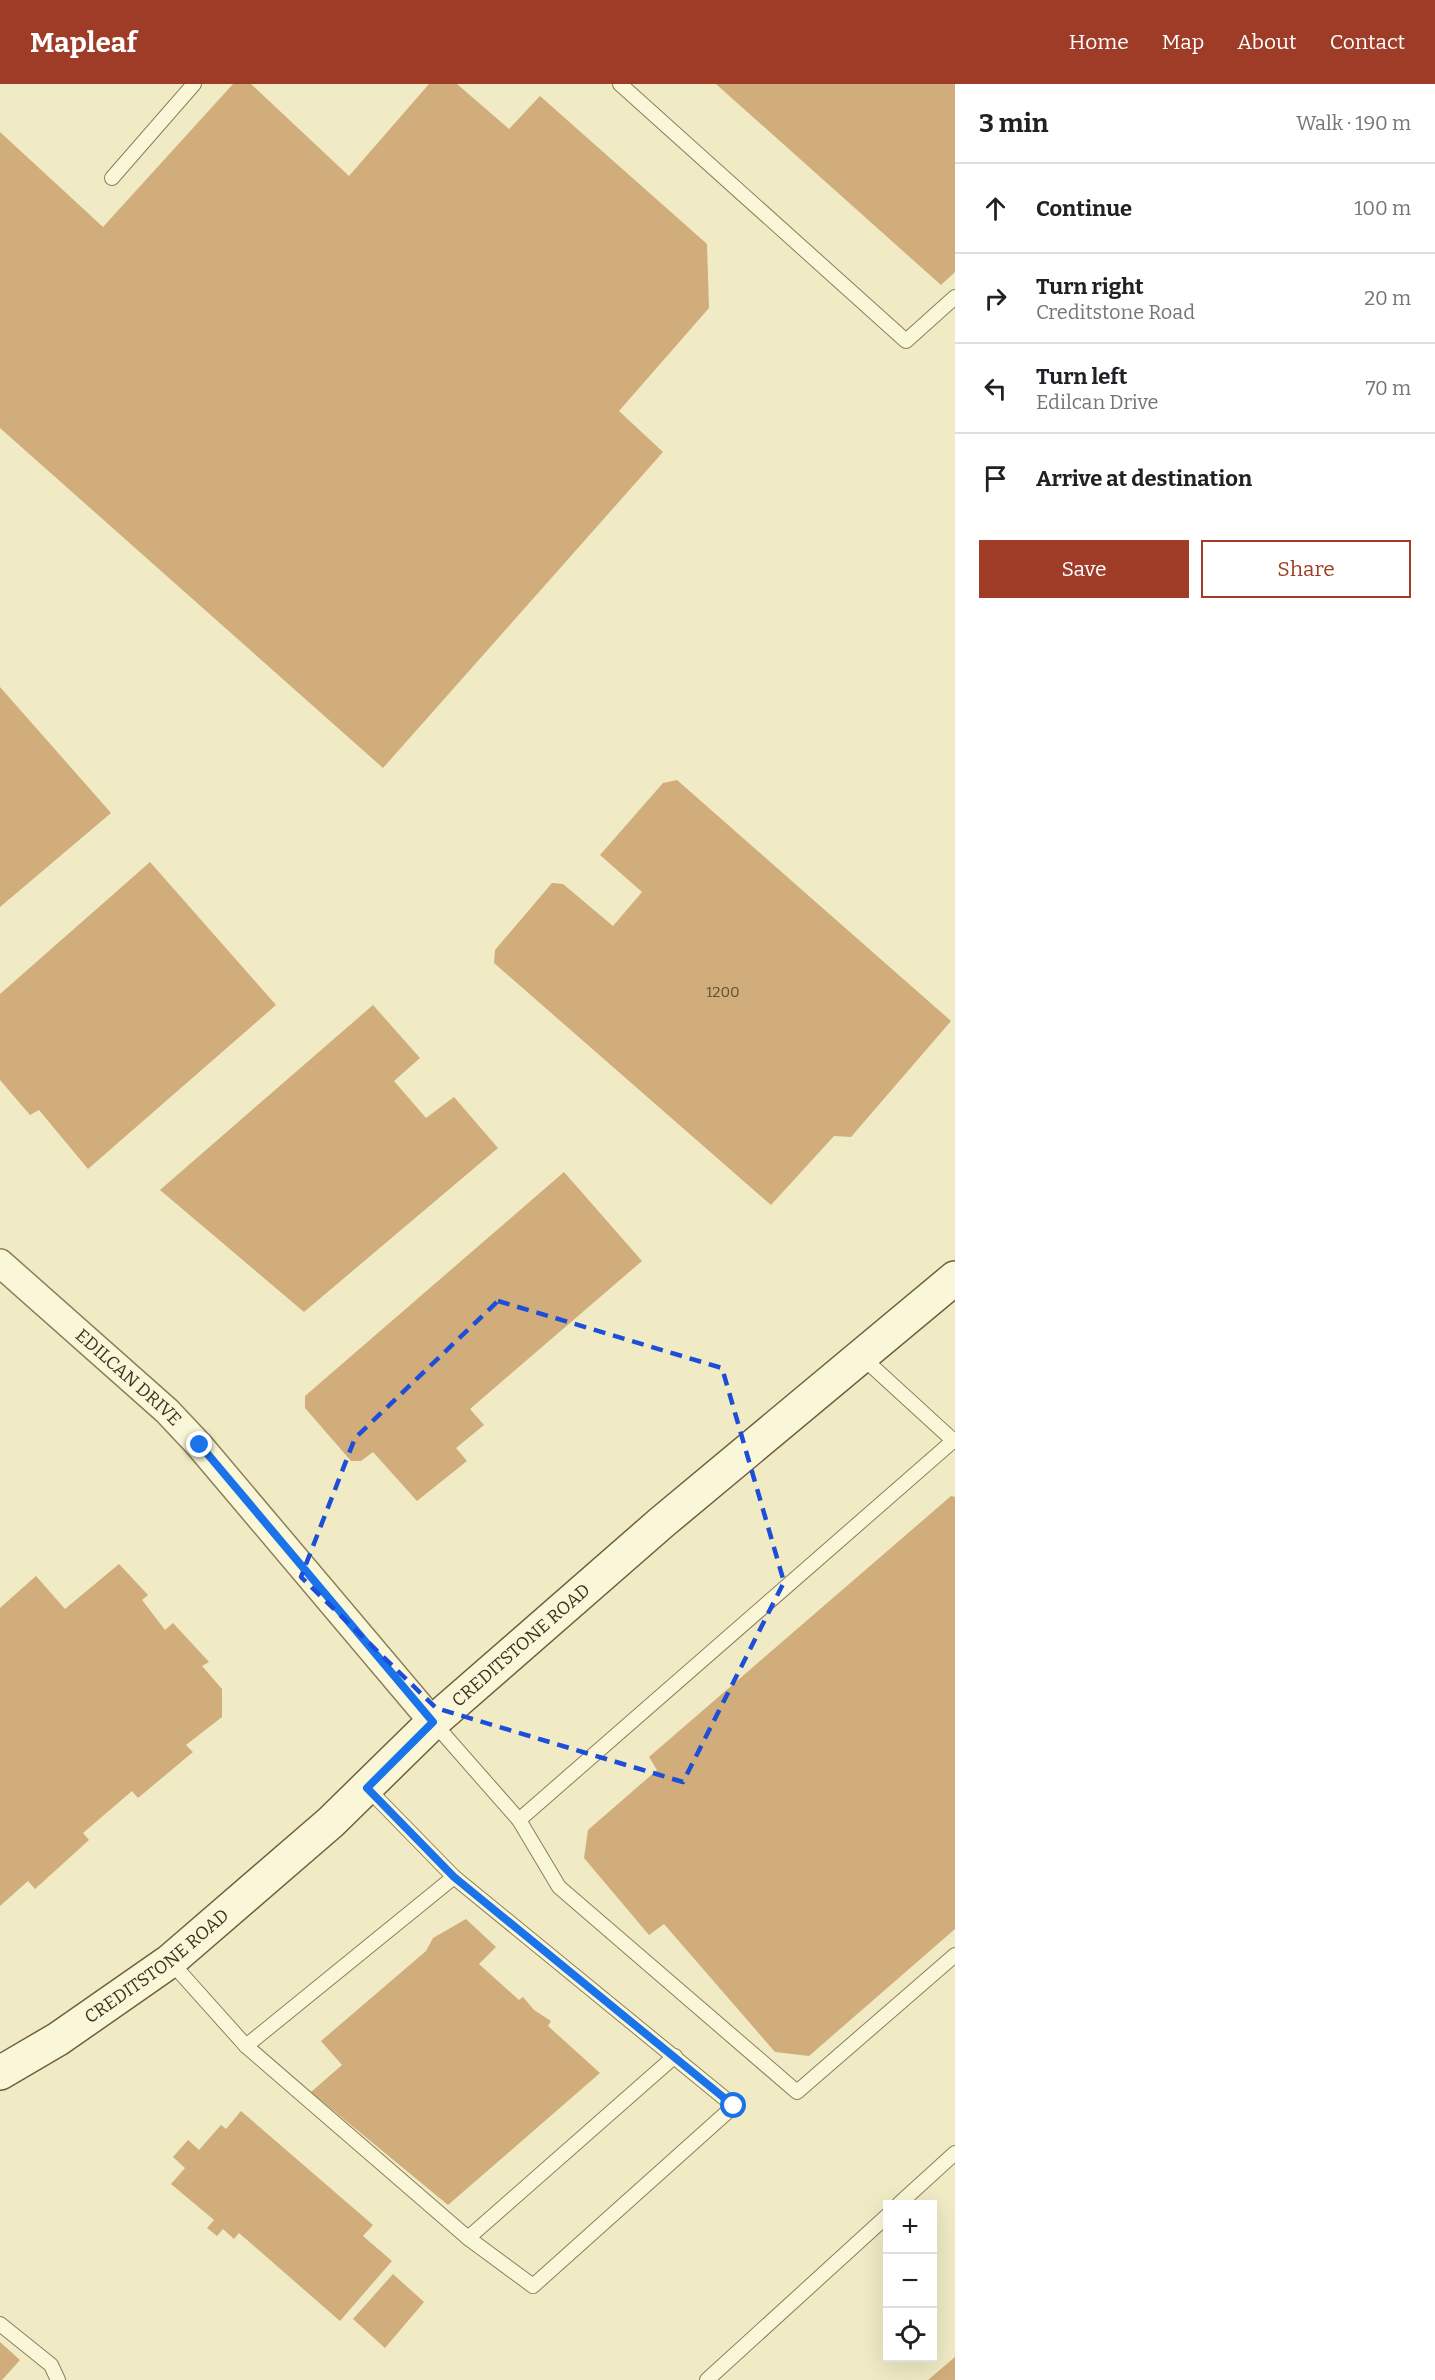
<!DOCTYPE html>
<html lang="en">
<head>
<meta charset="utf-8">
<style>
  body { margin:0; font-family:Bitter,serif; background:#f6f6f6; color:#202124 }
  .controls { position:absolute; right:18px; bottom:18px; display:grid; overflow:hidden; border-radius:0px; box-shadow:0 6px 24px #0002 }
  .controls button { width:54px; height:54px; display:grid; place-items:center; padding:0; border:0; border-bottom:2px solid #e0e0e0; background:#fff; color:#202124; font:30px sans-serif }
  .stop { position:absolute; width:18px; height:18px; margin:-14px; border:4px solid #1a73e8; border-radius:50%; background:#fff }
  .stop.end { background:#1a73e8; border-color:#fff; box-shadow:0 2px 6px #0008 }
  .list { margin:0; padding:0; list-style:none }
  h2 { display:flex; justify-content:space-between; align-items:center; height:78px; margin:0; padding:0 24px; font-size:26px }
  h2 small { font-size:20px; font-weight:400; color:#757577 }
  .list li { display:grid; grid-template-columns:39px 1fr auto; gap:18px; align-items:center; box-sizing:border-box; height:90px; padding:0 24px; border-top:2px solid #e0e0e0 }
  .list b { display:block; font-size:22px; white-space:nowrap }
  .list p { margin:0; font-size:20px; white-space:nowrap; color:#757577 }
  .list em { font-size:20px; font-style:normal; color:#757577 }
  .actions { display:flex; gap:12px; padding:18px 24px }
  .actions a { flex:1; padding:14px 0; border:2px solid #9f3c27; border-radius:0px; text-align:center; font-size:21px; color:#9f3c27 }
  .actions .main { background:#9f3c27; color:#fff }
  .icon { flex:none; width:33px; height:33px; fill:none; stroke:currentColor; stroke-width:2; stroke-linecap:round; stroke-linejoin:round }
  .map { position:relative; flex:none; width:955px; height:2296px; overflow:hidden }
  header { display:flex; align-items:center; gap:36px; box-sizing:border-box; height:84px; padding:0 30px; background:#9f3c27; color:#fff }
  header strong { font-size:28px }
  nav { display:flex; gap:33px; margin-inline-start:auto; font-size:21px }
  main { display:flex }
  aside { flex:1; background:#fff }
  .map>svg:first-child { display:block }
</style>
</head>
<body>
<header>
<strong>Mapleaf</strong>
<nav><a>Home</a><a>Map</a><a>About</a><a>Contact</a></nav>
</header>
<main>
<div class="map">
<svg width="955" height="2296" viewBox="0 0 955 2296">
  <rect width="100%" height="100%" fill="#f0ebc5"/>
  <g fill="#d0ad7a">
    <polygon points="233,0 251,0 349,92 429,0 457,0 509,45 540,12 707,160 709,224 619,327 663,368 383,684 0,344 0,48 103,143"/>
    <polygon points="716,0 955,0 955,188 941,201"/>
    <polygon points="0,603 111,729 0,823"/>
    <polygon points="677,696 951,937 851,1053 834,1052 771,1121 494,879 495,866 552,799 563,800 613,842 642,808 600,771 663,699"/>
    <polygon points="150,778 276,921 88,1085 39,1026 30,1031 0,996 0,910"/>
    <polygon points="373,921 420,974 394,997 426,1034 454,1013 498,1064 304,1228 160,1106"/>
    <polygon points="564,1088 642,1177 470,1325 484,1341 456,1364 467,1377 417,1417 373,1368 361,1377 351,1377 305,1324 305,1312"/>
    <polygon points="951,1412 955,1413 955,1845 809,1972 775,1968 664,1840 649,1851 584,1774 588,1746 657,1686 649,1673"/>
    <polygon points="119,1480 148,1511 142,1516 165,1546 173,1539 209,1578 202,1582 222,1605 222,1633 186,1661 193,1668 138,1714 132,1707 83,1749 89,1756 35,1805 28,1797 0,1822 0,1524 36,1492 65,1525"/>
    <polygon points="466,1835 496,1863 479,1880 519,1916 523,1913 534,1926 551,1937 548,1942 600,1989 448,2121 311,2008 342,1981 321,1957 426,1867 433,1854"/>
    <polygon points="241,2027 373,2141 363,2152 392,2177 340,2237 239,2149 234,2155 223,2145 217,2152 207,2144 214,2136 171,2100 185,2084 173,2073 188,2056 199,2066 221,2041 226,2045"/>
    <polygon points="393,2190 424,2218 385,2264 353,2235"/>
    <polygon points="0,2258 20,2276 2,2296 0,2296"/>
    <polygon points="955,2273 955,2296 928,2296"/>
  </g>
  <g fill="none" stroke-linecap="round" stroke-linejoin="round">
    <defs>
      <g id="lane">
        <polyline points="620,0 906,257 955,213"/>
        <polyline points="112,94 194,0"/>
        <polyline points="862,1273 955,1358"/>
        <polyline points="433,1638 519,1736 559,1803 797,2008 955,1871"/>
        <polyline points="519,1736 953,1357"/>
        <polyline points="170,1877 246,1962 468,2154 533,2202 734,2022 454,1793 367,1704"/>
        <polyline points="246,1962 454,1793"/>
        <polyline points="899,2120 955,2069"/>
        <polyline points="468,2154 675,1972"/>
        <polyline points="0,2240 51,2281 58,2296"/>
        <polyline points="707,2296 888,2131"/>
      </g>
      <g id="street">
        <path id="s1" d="M0 1179 167 1327 199 1361 433 1638"/>
      </g>
      <g id="secondary">
        <path id="s2" d="M0 1989 58 1955 170 1877 331 1738 433 1638 661 1439 955 1194"/>
      </g>
    </defs>
    <use href="#lane" stroke="#8d7e5a" stroke-width="16"/>
    <use href="#street" stroke="#8d7e5a" stroke-width="30"/>
    <use href="#secondary" stroke="#6f5f3d" stroke-width="36"/>
    <use href="#lane" stroke="#faf7d9" stroke-width="14"/>
    <use href="#street" stroke="#faf7d9" stroke-width="27"/>
    <use href="#secondary" stroke="#faf7d9" stroke-width="33"/>
  </g>
  <g fill="none" stroke-linecap="round" stroke-linejoin="round">
    <polyline stroke="#1a73e8" stroke-width="8" points="200,1361 433,1638 367,1704 454,1793 734,2022"/>
  </g>
  <path fill="none" stroke="#1d4ed8" stroke-width="4.5" stroke-dasharray="12 8" stroke-linejoin="round" d="M498 1217 722 1284 784 1498 683 1698 436 1624 301 1493 355 1354Z"/>
  <g text-anchor="middle" dominant-baseline="central" stroke-width="6" stroke-linejoin="round" paint-order="stroke">
    <g font-size="15" fill="#615136">
      <text x="723" y="908">1200</text>
    </g>
    <g font-size="18" fill="#3c321f" stroke="#f7f4d6">
      <text stroke="none"><textPath href="#s1" startOffset="172">EDILCAN DRIVE</textPath></text>
      <text stroke="none"><textPath href="#s2" startOffset="676">CREDITSTONE ROAD</textPath></text>
      <text stroke="none"><textPath href="#s2" startOffset="190">CREDITSTONE ROAD</textPath></text>
    </g>
  </g>
</svg>
<div class="controls">
<button>+</button>
<button>−</button>
<button><svg class="icon" aria-label="locate" viewBox="0 0 24 24"><circle cx="12" cy="12" r="6"/><path d="M12 2v4M12 18v4M2 12h4M18 12h4"/></svg></button>
</div>
<div class="stop" style="left:734px;top:2022px"></div>
<div class="stop end" style="left:200px;top:1361px"></div>
</div>
<aside>
<h2>3 min<small>Walk · 190 m</small></h2>
<ul class="list">
<li><svg class="icon" aria-label="ahead" viewBox="0 0 24 24"><path d="M12 20V5M6 11l6-6 6 6"/></svg><div><b>Continue</b></div><em>100 m</em></li>
<li><svg class="icon" aria-label="right" viewBox="0 0 24 24"><path d="M7 20v-9h11M14 6l5 5-5 5"/></svg><div><b>Turn right</b><p>Creditstone Road</p></div><em>20 m</em></li>
<li><svg class="icon" aria-label="left" viewBox="0 0 24 24"><path d="M17 20v-9H6M10 6l-5 5 5 5"/></svg><div><b>Turn left</b><p>Edilcan Drive</p></div><em>70 m</em></li>
<li><svg class="icon" aria-label="arrive" viewBox="0 0 24 24"><path d="M6 21V4h12l-3 4 3 4H6"/></svg><div><b>Arrive at destination</b></div></li>
</ul>
<div class="actions"><a class="main">Save</a><a>Share</a></div>
</aside>
</main>
</body>
</html>
